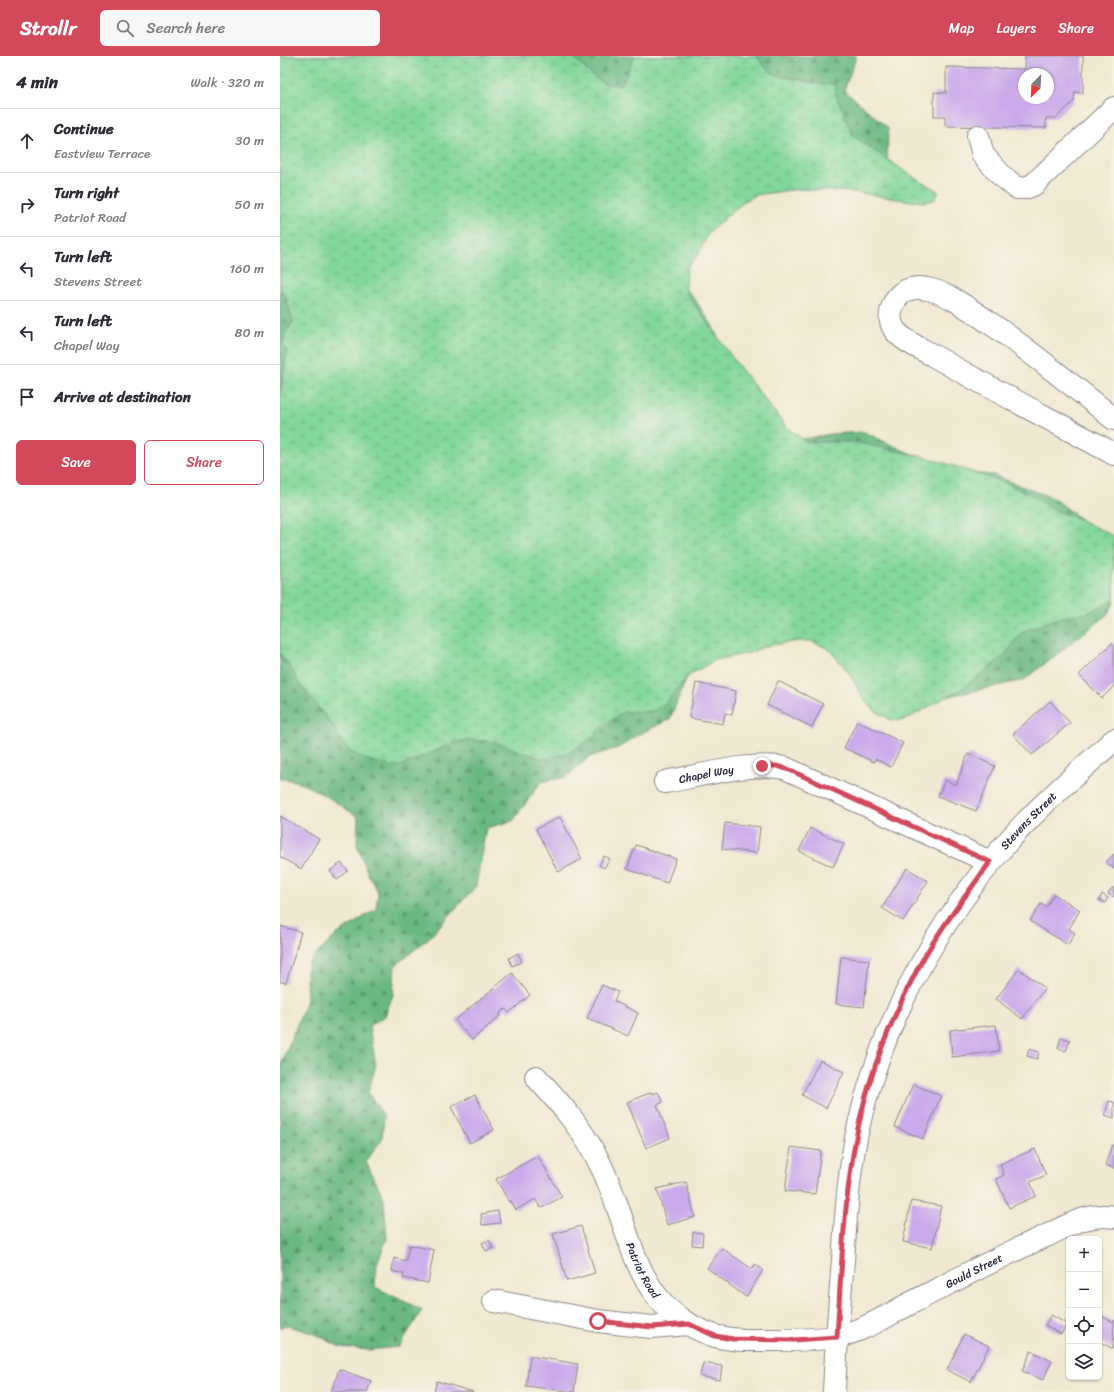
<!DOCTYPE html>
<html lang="en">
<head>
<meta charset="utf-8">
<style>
  body { margin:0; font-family:Sriracha,sans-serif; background:#f7f7f7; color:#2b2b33 }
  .controls { position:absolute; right:12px; bottom:12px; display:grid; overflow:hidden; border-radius:6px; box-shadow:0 1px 3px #0004 }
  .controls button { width:36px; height:36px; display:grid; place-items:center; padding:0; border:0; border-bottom:1px solid #e1e1e2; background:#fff; color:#2b2b33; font:20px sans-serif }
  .compass { position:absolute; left:738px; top:12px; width:36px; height:36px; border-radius:50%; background:#fff; box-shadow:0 1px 3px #0004; rotate:204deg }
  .stop { position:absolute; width:12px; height:12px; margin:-9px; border:3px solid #d1495b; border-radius:50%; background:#fff }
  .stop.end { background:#d1495b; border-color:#fff; box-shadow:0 1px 4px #0008 }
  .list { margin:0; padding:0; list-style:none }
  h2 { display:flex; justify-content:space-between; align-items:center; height:52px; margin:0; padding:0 16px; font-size:17px }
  h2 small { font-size:13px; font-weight:400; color:#7c7c81 }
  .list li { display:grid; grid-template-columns:26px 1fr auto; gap:12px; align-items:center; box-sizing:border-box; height:64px; padding:0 16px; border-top:1px solid #e1e1e2 }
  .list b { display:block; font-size:15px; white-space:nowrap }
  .list p { margin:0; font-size:13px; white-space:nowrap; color:#7c7c81 }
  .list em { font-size:13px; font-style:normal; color:#7c7c81 }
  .actions { display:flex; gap:8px; padding:12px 16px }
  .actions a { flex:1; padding:9px 0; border:1px solid #d1495b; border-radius:6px; text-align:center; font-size:14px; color:#d1495b }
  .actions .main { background:#d1495b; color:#fff }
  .icon { flex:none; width:22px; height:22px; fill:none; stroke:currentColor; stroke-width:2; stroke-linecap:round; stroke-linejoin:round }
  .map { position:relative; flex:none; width:834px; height:1336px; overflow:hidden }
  header { display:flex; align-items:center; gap:24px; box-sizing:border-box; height:56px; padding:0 20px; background:#d1495b; color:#fff }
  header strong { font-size:19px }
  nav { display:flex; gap:22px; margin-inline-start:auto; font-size:14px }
  .search { width:280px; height:36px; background:#f7f7f7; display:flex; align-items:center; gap:10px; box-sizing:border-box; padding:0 14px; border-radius:6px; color:#7c7c81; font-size:15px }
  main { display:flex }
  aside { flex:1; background:#fff }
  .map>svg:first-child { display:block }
</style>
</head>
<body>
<header>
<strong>Strollr</strong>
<div class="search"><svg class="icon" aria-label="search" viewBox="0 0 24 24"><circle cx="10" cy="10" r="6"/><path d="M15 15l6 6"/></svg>Search here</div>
<nav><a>Map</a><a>Layers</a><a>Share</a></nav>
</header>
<main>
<aside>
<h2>4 min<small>Walk · 320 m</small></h2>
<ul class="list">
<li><svg class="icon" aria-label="ahead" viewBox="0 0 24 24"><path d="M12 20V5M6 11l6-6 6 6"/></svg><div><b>Continue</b><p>Eastview Terrace</p></div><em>30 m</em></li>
<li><svg class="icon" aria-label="right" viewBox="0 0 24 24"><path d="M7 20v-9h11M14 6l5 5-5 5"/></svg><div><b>Turn right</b><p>Patriot Road</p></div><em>50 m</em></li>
<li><svg class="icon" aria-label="left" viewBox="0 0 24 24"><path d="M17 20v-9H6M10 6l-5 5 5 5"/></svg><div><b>Turn left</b><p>Stevens Street</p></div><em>160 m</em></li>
<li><svg class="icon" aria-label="left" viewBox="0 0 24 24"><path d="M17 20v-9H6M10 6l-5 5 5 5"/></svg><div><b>Turn left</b><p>Chapel Way</p></div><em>80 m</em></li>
<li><svg class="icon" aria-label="arrive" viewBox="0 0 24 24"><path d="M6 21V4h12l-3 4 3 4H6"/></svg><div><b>Arrive at destination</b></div></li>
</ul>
<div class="actions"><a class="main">Save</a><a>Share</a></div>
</aside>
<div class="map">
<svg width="834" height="1336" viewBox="0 0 834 1336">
  <defs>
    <pattern id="forest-firs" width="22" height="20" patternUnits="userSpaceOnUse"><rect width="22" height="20" fill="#69b883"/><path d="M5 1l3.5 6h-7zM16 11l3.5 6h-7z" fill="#56956c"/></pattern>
    <pattern id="wetland-marsh" width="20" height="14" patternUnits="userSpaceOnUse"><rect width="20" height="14" fill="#82d79b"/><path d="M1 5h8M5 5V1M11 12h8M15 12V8" fill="none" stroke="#70b886"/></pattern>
  </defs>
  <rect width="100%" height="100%" fill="#f7f3e8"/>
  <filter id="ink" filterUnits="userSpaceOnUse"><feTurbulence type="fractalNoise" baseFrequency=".025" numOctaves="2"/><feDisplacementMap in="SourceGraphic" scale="8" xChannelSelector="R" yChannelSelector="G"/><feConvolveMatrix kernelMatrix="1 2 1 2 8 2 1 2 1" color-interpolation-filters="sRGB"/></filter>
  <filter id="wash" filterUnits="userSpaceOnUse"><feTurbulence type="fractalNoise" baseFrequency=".012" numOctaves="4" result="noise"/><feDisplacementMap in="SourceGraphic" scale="16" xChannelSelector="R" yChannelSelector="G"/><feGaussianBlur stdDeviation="0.9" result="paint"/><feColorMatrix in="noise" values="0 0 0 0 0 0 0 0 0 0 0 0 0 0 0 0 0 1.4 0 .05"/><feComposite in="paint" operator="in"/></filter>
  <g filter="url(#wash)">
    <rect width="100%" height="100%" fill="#f0e9d1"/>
    <path fill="url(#forest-firs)" stroke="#466d5f" d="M0 0H283L295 4 321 0H577L564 34 608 72 607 115 482 120 383 218 411 238 432 269 442 291 517 384 551 378 584 376 627 396 683 416 713 419 775 443 834 489V547L827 559 744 624 634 648 587 606 485 563 407 621 390 663 358 679 340 691 309 701 286 721 261 726 233 765 206 772 196 830 150 881 115 910 113 939 105 960 89 970 96 1009 88 1037 104 1060 102 1083 86 1106 104 1142 107 1182 97 1208 95 1231 142 1254 119 1291 88 1294 60 1291 35 1278 5 1269 0 1272V1015L3 1003 27 944 26 925 28 907 56 879 96 853 98 836 88 818 77 790 78 761C62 750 18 720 0 723Z"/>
    <path fill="url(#wetland-marsh)" stroke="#527c6b" d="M0 0H292C307 14 320 33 342 28L355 0H476C493 22 496 19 521 24 525 25 529 27 533 27 540 29 548 28 555 29L556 39 573 80 629 118 659 136 654 144 643 146 630 145 574 136 518 133 476 139 465 145 429 176 418 199 407 211 406 237 455 305 505 370 526 386H574L649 402 726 427 755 441 775 455 797 462 834 480V544L806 557 778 562 742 576 724 600 681 633 625 664 613 665 595 655 584 643 568 616 549 593 530 585H519L486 590 469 597 435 604 408 620 384 648 374 655 343 656 321 671 312 681 296 692 285 698 263 703 211 685 187 684 176 686 118 711H113L85 703 72 697 61 685 55 672 19 627 8 607 0 598V340L7 295 3 289 5 278 13 266 6 241 0 232Z"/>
    <g id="blocks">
      <g fill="#caaaeb" fill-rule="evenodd">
        <path d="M745 0H803V37L795 36 794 45 776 62H766V72L665 70V60H654V36L666 37V11L745 13ZM744 18H768V42H744Z"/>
        <polygon points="832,587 834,589 834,630 822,642 799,619"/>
        <polygon points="498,625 543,648 532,671 487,649"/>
        <polygon points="416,627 456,635 452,659 445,657 443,668 409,662"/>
        <polygon points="770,645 790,667 752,699 733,678"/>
        <polygon points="577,665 623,687 611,711 595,703 594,706 564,692"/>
        <polygon points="688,698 715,710 696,755 658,740 665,724 676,729"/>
        <polygon points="0,760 39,783 21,813 0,801"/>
        <polygon points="280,761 302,803 278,816 256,773"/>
        <polygon points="445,767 480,771 477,797 442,793"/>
        <polygon points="530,772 564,788 553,811 519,795"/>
        <polygon points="356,789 396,803 387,827 347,813"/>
        <polygon points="834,798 834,813 826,806"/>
        <polygon points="324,800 330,803 324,812 319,809"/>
        <polygon points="61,807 68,815 57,824 50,815"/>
        <polygon points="627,812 648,825 623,865 602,852"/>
        <polygon points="833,831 834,840 832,841 828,837"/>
        <polygon points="774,838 800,854 789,873 795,877 788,889 750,865 761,848 766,851"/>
        <polygon points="822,838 828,842 825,847 819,844"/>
        <polygon points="0,870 21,876 6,927 0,926"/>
        <polygon points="238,897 242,906 232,910 229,902"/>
        <polygon points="561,901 589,904 584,951 556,948"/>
        <polygon points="739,913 765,932 742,963 716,943"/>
        <polygon points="232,917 250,939 229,957 225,953 220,957 221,959 192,984 175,964"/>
        <polygon points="322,929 338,936 334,945 358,957 348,980 307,962"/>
        <polygon points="716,969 719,995 672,1001 670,974"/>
        <polygon points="781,981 790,984 786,995 778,992"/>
        <polygon points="749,993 759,996 757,1003 747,1000"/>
        <polygon points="540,1004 564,1016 546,1052 522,1039"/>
        <polygon points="633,1028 661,1040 643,1083 615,1071"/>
        <polygon points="372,1036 373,1038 378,1036 383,1046 377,1049 390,1082 366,1092 347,1046"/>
        <polygon points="195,1039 214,1074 190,1087 171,1051"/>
        <polygon points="829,1045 834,1046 834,1062 825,1059"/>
        <polygon points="832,1089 834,1090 834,1112 825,1109"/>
        <polygon points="511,1091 541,1095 535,1138 505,1135"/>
        <polygon points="755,1093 766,1119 750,1126 756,1140 729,1152 716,1123 724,1119 720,1108"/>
        <polygon points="258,1100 282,1141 261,1152 255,1143 236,1154 231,1145 229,1146 216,1123"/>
        <polygon points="406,1126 415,1161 387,1169 377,1133"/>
        <polygon points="631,1145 661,1150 652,1192 623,1186"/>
        <polygon points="218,1155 220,1167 202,1169 201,1158"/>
        <polygon points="301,1170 315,1217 287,1225 273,1178"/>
        <polygon points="413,1176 423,1177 422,1190 412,1189"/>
        <polygon points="209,1184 213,1192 206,1195 202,1187"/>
        <polygon points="129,1189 154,1194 148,1227 123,1222 124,1218 112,1215 114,1202 126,1205"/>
        <polygon points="442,1192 472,1213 475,1208 483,1214 466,1241 427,1212"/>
        <polygon points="771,1259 787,1268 781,1278 765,1269"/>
        <polygon points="819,1259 833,1266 834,1264 833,1293 819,1285"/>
        <polygon points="684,1278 709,1290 691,1326 667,1314"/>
        <polygon points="751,1295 772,1305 763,1324 742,1315"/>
        <polygon points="250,1300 298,1308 294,1336 246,1330"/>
        <polygon points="423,1307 442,1310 440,1324 420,1320"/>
        <polygon points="59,1313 91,1325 87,1336 51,1336"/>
        <polygon points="157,1325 193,1336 154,1336"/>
      </g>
    </g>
  </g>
  <g filter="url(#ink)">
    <use href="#blocks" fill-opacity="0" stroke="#898686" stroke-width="1"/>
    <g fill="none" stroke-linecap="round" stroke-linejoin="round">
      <defs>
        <g id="minor">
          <polyline points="698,80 703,99 722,120 737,132 745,132 753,129 834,52"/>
          <path d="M834 363C793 330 753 297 710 267 692 255 667 236 647 233 633 230 620 234 614 247 610 255 609 265 614 273 622 285 642 293 654 300 713 334 774 365 834 398"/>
          <path id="s1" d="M385 726C419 720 473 705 505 712L710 806"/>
          <path id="s2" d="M256 1021C282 1049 306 1077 322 1112 354 1178 352 1253 435 1280 453 1285 473 1284 491 1284 512 1284 535 1284 555 1281 582 1276 608 1259 631 1247 676 1224 720 1200 766 1180 787 1170 810 1156 834 1161"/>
          <polyline points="214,1245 318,1265 371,1271 409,1268"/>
          <path id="s3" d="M554 1336C556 1288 560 1240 564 1192 566 1153 569 1115 577 1077 599 977 646 886 710 807 746 761 791 723 834 684"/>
        </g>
      </defs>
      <use href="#minor" stroke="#898686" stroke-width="24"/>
      <use href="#minor" stroke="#fff" stroke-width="22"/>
    </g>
  </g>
  <g fill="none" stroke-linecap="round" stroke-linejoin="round" filter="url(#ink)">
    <path stroke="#d1495b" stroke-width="5" d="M318 1265 372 1271 409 1268 435 1280 453 1283 514 1284 557 1281C561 1220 563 1159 573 1099 583 1035 607 971 637 914 657 876 685 841 710 806L512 715 497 710H482"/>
  </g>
  <g text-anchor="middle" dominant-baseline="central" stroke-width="4" stroke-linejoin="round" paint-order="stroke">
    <g font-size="11" fill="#22223b" stroke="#f7f3e8">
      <text stroke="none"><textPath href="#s1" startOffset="42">Chapel Way</textPath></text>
      <text stroke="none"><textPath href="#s3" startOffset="621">Stevens Street</textPath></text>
      <text stroke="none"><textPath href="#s2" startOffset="223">Patriot Road</textPath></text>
      <text stroke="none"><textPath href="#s2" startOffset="599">Gould Street</textPath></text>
    </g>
  </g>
</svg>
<div class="controls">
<button>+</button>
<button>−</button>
<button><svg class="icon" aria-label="locate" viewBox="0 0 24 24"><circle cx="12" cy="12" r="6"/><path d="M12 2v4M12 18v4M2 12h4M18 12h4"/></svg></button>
<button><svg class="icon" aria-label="layers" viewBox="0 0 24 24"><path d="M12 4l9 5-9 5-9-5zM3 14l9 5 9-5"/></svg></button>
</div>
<svg class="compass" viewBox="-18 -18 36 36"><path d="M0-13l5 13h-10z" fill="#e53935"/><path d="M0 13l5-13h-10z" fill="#7c7c81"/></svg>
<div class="stop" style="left:318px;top:1265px"></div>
<div class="stop end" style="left:482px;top:710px"></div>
</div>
</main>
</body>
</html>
